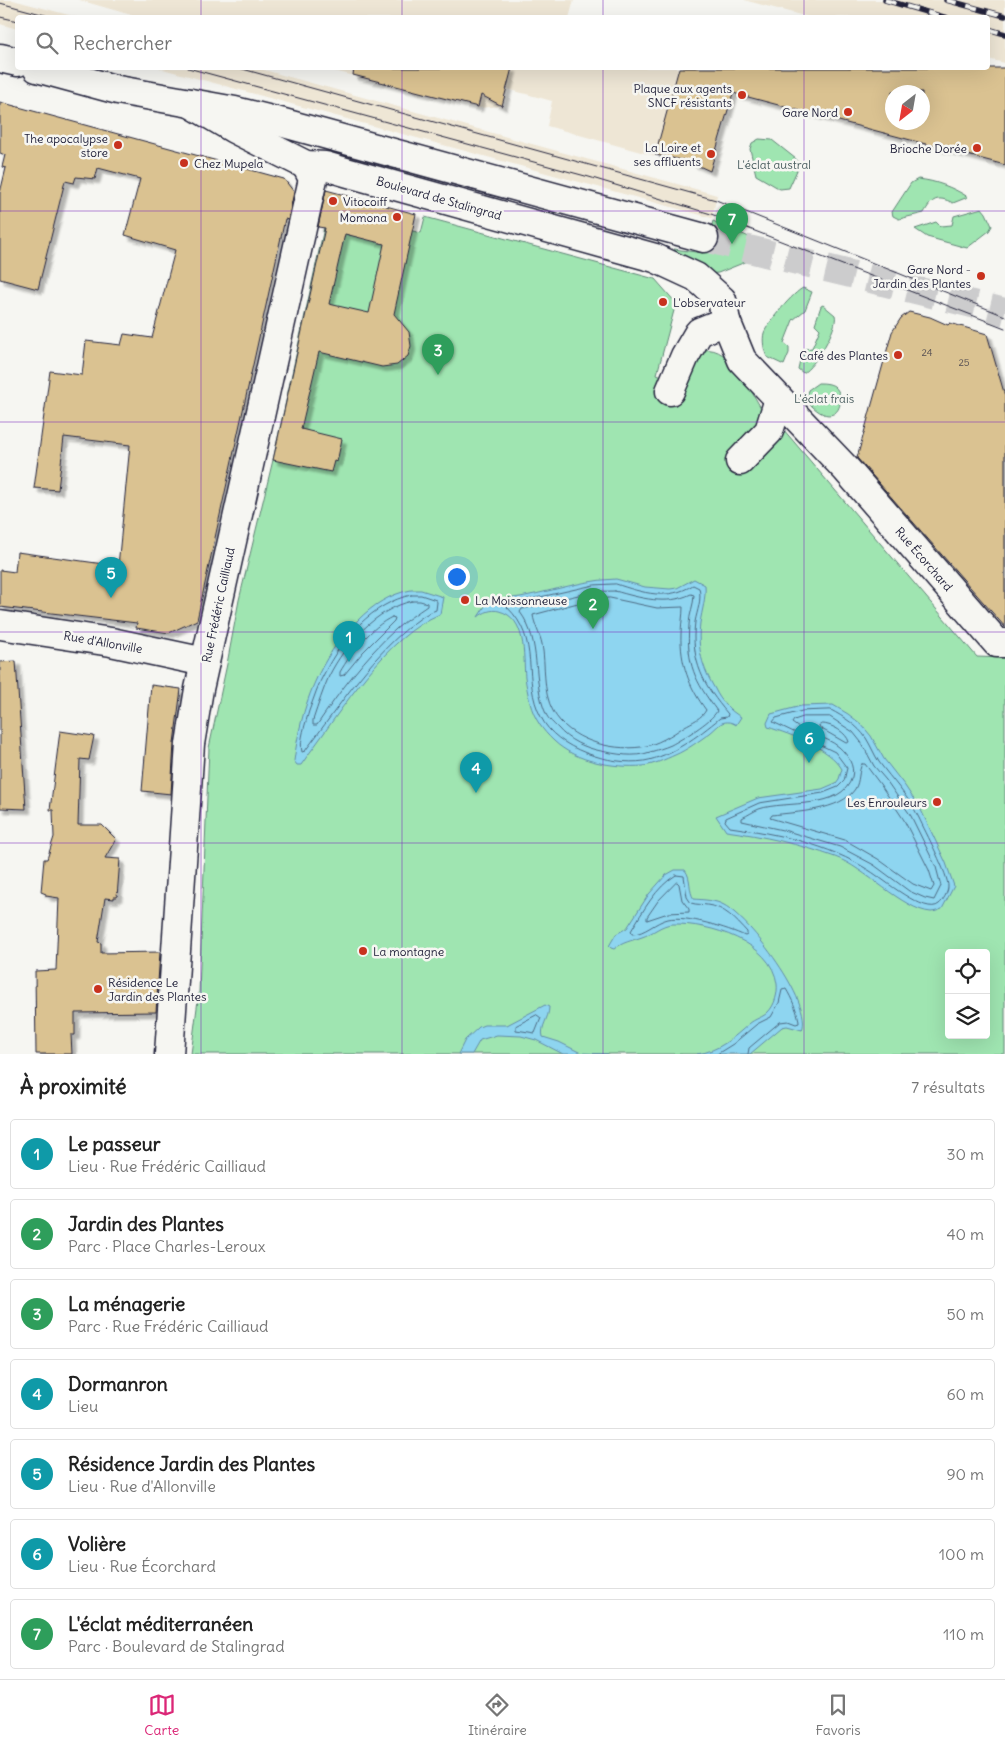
<!DOCTYPE html>
<html lang="fr">
<head>
<meta charset="utf-8">
<style>
  body { margin:0; font-family:Delius,sans-serif; background:#f6f6f6; color:#222 }
  .controls { position:absolute; right:15px; bottom:15px; display:grid; overflow:hidden; border-radius:5px; box-shadow:0 5px 20px #0002 }
  .controls button { width:45px; height:45px; display:grid; place-items:center; padding:0; border:0; border-bottom:1px solid #e0e0e0; background:#fff; color:#222; font:25px sans-serif }
  .compass { position:absolute; left:885px; top:85px; width:45px; height:45px; border-radius:50%; background:#fff; box-shadow:0 5px 20px #0002; rotate:211deg }
  .you { position:absolute; left:456px; top:576px; width:18px; height:18px; margin:-12px; border:4px solid #fff; border-radius:50%; background:#1a73e8; box-shadow:0 0 0 8px #1a73e833 }
  .badge { display:grid; place-items:center; width:32px; height:32px; border-radius:50%; background:#db2777; color:#fff; font-size:16px; font-weight:700 }
  .pin { position:absolute; translate:-50% -41px; filter:drop-shadow(0 1px 2px #0008) }
  .pin::after { content:''; position:absolute; top:26px; width:18px; height:15px; background:inherit; clip-path:polygon(0 0,100% 0,50% 100%) }
  .list { margin:0; padding:0; list-style:none }
  h2 { display:flex; justify-content:space-between; align-items:center; height:65px; margin:0; padding:0 20px; font-size:21px }
  h2 small { font-size:16px; font-weight:400; color:#767676 }
  .list li { display:grid; grid-template-columns:32px 1fr auto; gap:15px; align-items:center; box-sizing:border-box; height:70px; margin:0 10px 10px; padding:0 10px; border:1px solid #e0e0e0; border-radius:5px }
  .list b { display:block; font-size:19px; white-space:nowrap }
  .list p { margin:0; font-size:16px; white-space:nowrap; color:#767676 }
  .list em { font-size:16px; font-style:normal; color:#767676 }
  .icon { flex:none; width:28px; height:28px; fill:none; stroke:currentColor; stroke-width:2; stroke-linecap:round; stroke-linejoin:round }
  .map { position:relative; flex:none; width:1005px; height:1054px; overflow:hidden }
  .search { position:absolute; background:#fff; box-shadow:0 5px 20px #0002; left:15px; right:15px; top:15px; height:55px; display:flex; align-items:center; gap:12px; box-sizing:border-box; padding:0 18px; border-radius:5px; color:#767676; font-size:19px }
  .sheet { height:625px; background:#fff }
  nav { display:flex; justify-content:space-around; align-items:center; box-sizing:border-box; height:70px; border-top:1px solid #e0e0e0; background:#fff; font-size:14px; color:#767676 }
  nav a { display:grid; justify-items:center; gap:2px }
  nav .on { color:#db2777 }
  .map>svg:first-child { display:block }
</style>
</head>
<body>
<div class="map">
<svg width="1005" height="1054" viewBox="0 0 1005 1054">
  <defs>
    <filter id="shadow"><feDropShadow dx="4.5" dy="4.5" stdDeviation="1" flood-color="#0004"/></filter>
  </defs>
  <rect width="100%" height="100%" fill="#f6f6f2"/>
  <filter id="ink" filterUnits="userSpaceOnUse"><feTurbulence type="fractalNoise" baseFrequency=".02" numOctaves="2"/><feDisplacementMap in="SourceGraphic" scale="10" xChannelSelector="R" yChannelSelector="G"/><feConvolveMatrix kernelMatrix="1 2 1 2 8 2 1 2 1" color-interpolation-filters="sRGB"/></filter>
  <g filter="url(#ink)">
    <g fill="#eee6d5">
      <polygon points="0,0 13,0 76,17 18,18 17,29 0,24"/>
      <polygon points="79,0 574,0 569,18 142,18"/>
      <polygon points="744,0 1005,0 1005,63 988,59 988,18 808,17"/>
      <polygon points="159,68 257,68 717,195 712,218"/>
      <polygon points="323,68 679,68 655,156 547,126 552,101 541,98 507,89 502,106 479,108"/>
    </g>
    <g fill="#9fe5b1" stroke="#608476" fill-rule="evenodd">
      <polygon points="759,139 772,140 796,159 798,163 798,168 789,188 780,189 756,175 750,149 752,143"/>
      <path d="M918 179C936 181 952 187 968 197L953 203C937 195 932 199 924 213L899 219 893 216 892 212 911 183Z"/>
      <polygon points="982,208 986,213 992,226 989,231 967,248 927,237 915,229 936,222 940,226 952,225 954,216"/>
      <path d="M425 217 655 279 676 303 657 374 681 384 704 350C731 345 751 393 763 411 768 418 776 424 783 429L977 657 1005 658V1054H191L199 992 209 748 227 664 239 600 273 460 324 228 358 237 405 229 421 233ZM949 953H986V1035H949Z"/>
      <polygon points="713,221 758,241 753,259 718,273 707,274 680,258 674,249 703,253 706,248"/>
      <path d="M803 288 812 292 805 310 793 320 784 343 789 347V353L784 365 767 357C764 351 762 340 764 333 768 322 794 292 803 288Z"/>
      <path d="M823 305 835 315C839 327 814 367 803 373L798 369 800 360 805 349 812 348 820 329 815 324 821 306Z"/>
      <path d="M818 383C823 383 829 383 834 386 848 397 838 430 813 407 807 402 806 397 808 390Z"/>
    </g>
    <g fill="#8ed5f0" stroke="#638da8">
      <path d="M616 579 645 587 670 589 677 588 694 579 705 585C706 599 702 610 700 623 697 649 702 667 715 689 720 700 730 711 741 717L736 725C732 722 727 721 722 723 718 725 714 730 710 733 700 740 687 750 675 755 666 759 653 765 643 766 614 768 576 762 554 741 542 730 534 718 530 703 528 694 526 685 525 677 523 655 527 618 499 611 492 609 484 612 478 617L489 600C532 600 573 580 616 579Z"/>
      <path d="M411 590H421L443 597 440 614C386 636 342 710 308 755L301 765H297L294 761C301 708 318 658 358 620 373 605 390 594 411 590Z"/>
      <path d="M833 705 848 714 861 724 871 736 884 759 905 786 921 810 946 863 954 886 942 909C939 910 935 912 931 912 903 910 864 867 835 857 799 844 763 836 726 831L716 816 758 798 822 789 836 783 839 779 842 769C829 747 791 735 768 727L767 723 771 714 801 706Z"/>
      <path d="M675 870H685C692 879 688 891 694 899 705 900 715 900 724 905 749 918 814 1003 802 1030L787 1026 782 1027 750 1054H697C719 1051 733 1038 749 1024 754 1019 764 1017 768 1012 775 1005 778 993 777 984 772 942 709 923 673 924 662 924 652 934 642 937 631 941 623 942 614 949L611 948 609 946 616 934 627 928 649 894 666 875Z"/>
      <path d="M545 1005 549 1007C549 1019 540 1026 543 1037L559 1042 581 1053 608 1054H563L536 1040 521 1036 497 1035 480 1040 472 1054H458L465 1040 479 1027 484 1025H507Z"/>
    </g>
    <g fill="none" stroke-linecap="round" stroke-linejoin="round">
      <g stroke="#4d6a83" stroke-width="1">
        <path d="M616 584C643 593 668 601 693 585L699 588C702 600 697 611 695 622 690 661 704 686 728 714L727 717 720 718C698 736 672 756 644 761 611 766 556 749 541 717 521 679 542 641 507 607L509 604 594 585Z"/>
        <path d="M615 591C640 598 667 606 691 594L694 595C694 604 689 615 689 625 686 664 695 681 717 711 711 722 682 739 671 745 664 748 657 750 650 752 634 758 616 754 601 751 585 748 568 740 558 728 554 724 548 719 546 714 531 680 543 643 520 612L522 609C553 603 583 590 615 591Z"/>
        <path d="M411 595H421L436 600 437 602 436 610C431 612 426 614 422 617 373 652 341 704 305 751L302 752C299 741 306 722 309 711 314 698 318 684 325 672 342 638 373 603 411 595Z"/>
        <path d="M610 598 657 608 683 607C683 616 681 625 681 634 680 663 689 687 706 710 702 718 692 722 685 726 672 735 657 745 641 747 610 751 569 740 553 711 542 691 546 665 542 644 540 634 534 624 533 615L574 604 596 599Z"/>
        <path d="M412 601H420L427 603V606C417 613 406 620 396 629 365 657 340 691 317 725H313V720C318 705 323 690 329 676 345 644 376 609 412 601Z"/>
        <path d="M392 617 395 618 394 621 363 652 344 675 340 676V672C351 653 371 627 392 617Z"/>
        <path d="M831 710C844 717 858 726 866 738 871 746 874 754 879 762 892 780 909 797 919 818 925 831 949 876 948 887 948 892 943 901 939 904 926 916 882 878 870 871 828 844 778 834 730 827L725 821 726 818 759 803 823 793 838 787 844 781 847 768 835 752 773 722 776 718 802 711Z"/>
        <path d="M830 717 853 732 861 742 874 766 886 780 911 816 936 867 941 886 934 900 925 898 909 891 874 865 840 847 787 831 742 821V818C748 815 754 811 759 809 785 800 842 811 852 777 855 766 848 755 839 747 826 736 805 734 792 723L794 720 803 717Z"/>
        <path d="M822 724C832 724 847 733 849 742L846 743 820 728 819 726Z"/>
        <path d="M862 764H865L880 784 904 820 929 870 934 886 931 891 913 884 878 859 845 840 770 818 772 815C795 812 841 811 855 789 860 781 858 771 862 764Z"/>
        <path d="M676 875 684 876 687 897 691 903C697 905 702 904 707 905 725 907 736 920 747 932V935L745 936C728 928 686 915 668 919 655 922 645 934 632 934L631 931C643 911 656 887 676 875Z"/>
        <polygon points="677,882 679,884 682,900 689,909 689,912 668,913 647,920 647,917 658,901"/>
        <polygon points="537,1015 541,1018 535,1033 516,1030 516,1026"/>
        <path d="M717 1054 733 1044 757 1024 771 1017 779 1003 782 990 786 989C791 997 799 1014 799 1023L796 1024 788 1021 780 1022 749 1048 748 1054"/>
      </g>
    </g>
    <g fill="#dac291" stroke="#22223b" fill-rule="evenodd" filter="url(#shadow)">
      <polygon points="354,68 512,68 502,106 481,95 478,107 353,75"/>
      <path d="M679 68H1005V165L733 93 710 171 688 161 655 155ZM892 92H922V122H892Z"/>
      <polygon points="0,102 284,179 294,192 288,220 285,219 197,620 169,633 136,628 137,623 0,607 0,570 15,572 17,552 118,566 130,445 64,437 58,490 34,488 50,371 82,375 86,341 121,345 124,334 152,338 175,250 125,235 140,179 98,168 95,179 76,177 74,183 65,181 38,289 0,279 0,193 6,168 2,167 5,155 0,153"/>
      <path d="M326 190 416 214 394 314 409 332 411 346 408 356 397 365 382 367 319 352 301 429 342 439 337 462 334 461 331 472 273 460 325 228 318 227ZM345 234 384 244 369 313 329 304Z"/>
      <polygon points="909,312 930,317 948,325 950,323 987,334 1005,396 1005,627 857,458 892,332 901,318"/>
      <polygon points="16,661 26,809 0,808 0,662"/>
      <polygon points="151,685 181,689 174,743 171,794 142,791"/>
      <polygon points="60,731 94,736 89,760 80,759 78,825 102,825 116,839 105,858 120,859 117,897 114,897 114,899 105,898 98,942 101,943 101,953 160,952 156,1012 75,1013 75,1035 71,1035 72,1054 36,1054 35,971 56,970 59,898 46,896 46,894 41,892 44,859 47,859 54,837 53,810 50,810"/>
    </g>
    <g fill="none" stroke-linecap="round" stroke-linejoin="round">
      <polyline stroke="#cccccd" stroke-width="28" stroke-dasharray="28 14" stroke-linecap="butt" points="704,238 1005,312"/>
      <defs>
        <g id="minor">
          <polyline points="0,58 18,62"/>
          <polyline points="37,68 118,90 235,111 280,122 704,238"/>
          <polyline points="190,103 234,129 306,165 325,166 349,173 655,258 696,277 722,300 726,321 742,360 846,469 997,643 1005,643"/>
          <polyline points="670,391 685,356 699,332 726,321"/>
          <polyline points="740,461 769,431 779,399"/>
          <polyline points="0,625 111,642 205,662"/>
          <polyline points="169,1054 190,744 199,689 313,179 306,165"/>
        </g>
      </defs>
      <use href="#minor" stroke="#22223b" stroke-width="31"/>
      <use href="#minor" stroke="#f6f6f2" stroke-width="28"/>
      <g stroke="#22223b" stroke-width="1">
        <polyline points="0,3 56,18"/>
        <polyline points="0,17 18,21"/>
        <polyline points="188,68 589,177 711,214 1005,328"/>
        <polyline points="239,68 716,200 1005,316"/>
      </g>
      <defs>
        <g id="rail">
          <polyline points="885,0 947,18"/>
          <polyline points="946,0 1005,16"/>
          <polyline points="988,29 1005,34"/>
        </g>
      </defs>
      <use href="#rail" stroke="#22223b" stroke-width="5.5"/>
      <use href="#rail" stroke="#f6f6f2" stroke-width="4" stroke-dasharray="11" stroke-linecap="butt"/>
    </g>
  </g>
  <path fill="none" stroke="#7b2cbf" stroke-width="1" stroke-opacity="0.55" d="M201 0V18M402 0V18M603 0V18M804 0V18M201 68V1054M402 68V1054M603 68V1054M804 68V1054M0 211H1005M0 422H1005M0 632H1005M0 843H1005"/>
  <g fill="#c8321e" stroke="#f6f6f2" stroke-width="2">
    <circle cx="742" cy="95" r="5"/>
    <circle cx="848" cy="112" r="5"/>
    <circle cx="118" cy="145" r="5"/>
    <circle cx="977" cy="148" r="5"/>
    <circle cx="711" cy="154" r="5"/>
    <circle cx="184" cy="163" r="5"/>
    <circle cx="333" cy="201" r="5"/>
    <circle cx="397" cy="217" r="5"/>
    <circle cx="981" cy="276" r="5"/>
    <circle cx="663" cy="302" r="5"/>
    <circle cx="898" cy="355" r="5"/>
    <circle cx="465" cy="600" r="5"/>
    <circle cx="937" cy="802" r="5"/>
    <circle cx="363" cy="951" r="5"/>
    <circle cx="98" cy="989" r="5"/>
  </g>
  <g text-anchor="middle" dominant-baseline="central" stroke-width="5" stroke-linejoin="round" paint-order="stroke">
    <g font-size="10" fill="#504a50">
      <text x="927" y="352">24</text>
      <text x="964" y="362">25</text>
    </g>
    <g font-size="12" fill="#22223b" stroke="#f6f6f2" text-anchor="end">
      <text x="732" y="88">Plaque aux agents<tspan x="732" dy="14">SNCF résistants</tspan></text>
      <text x="838" y="112">Gare Nord</text>
      <text x="108" y="138">The apocalypse<tspan x="108" dy="14">store</tspan></text>
      <text x="701" y="147">La Loire et<tspan x="701" dy="14">ses affluents</tspan></text>
      <text x="967" y="148">Brioche Dorée</text>
      <text x="194" y="163" text-anchor="start">Chez Mupela</text>
      <text x="343" y="201" text-anchor="start">Vitocoiff</text>
      <text x="387" y="217">Momona</text>
      <text x="971" y="269">Gare Nord -<tspan x="971" dy="14">Jardin des Plantes</tspan></text>
      <text x="673" y="302" text-anchor="start">L'observateur</text>
      <text x="888" y="355">Café des Plantes</text>
      <text x="475" y="600" text-anchor="start">La Moissonneuse</text>
      <text x="927" y="802">Les Enrouleurs</text>
      <text x="373" y="951" text-anchor="start">La montagne</text>
      <text x="108" y="982" text-anchor="start">Résidence Le<tspan x="108" dy="14">Jardin des Plantes</tspan></text>
    </g>
    <g font-size="12" fill="#485c5e" stroke="#f6f6f2">
      <text x="774" y="164">L'éclat austral</text>
      <text x="824" y="398">L'éclat frais</text>
    </g>
    <g font-size="12" fill="#22223b" stroke="#f6f6f2">
      <text transform="translate(439 198) rotate(16)">Boulevard de Stalingrad</text>
      <text transform="translate(924 559) rotate(49)">Rue Écorchard</text>
      <text transform="translate(218 605) rotate(-78)">Rue Frédéric Cailliaud</text>
      <text transform="translate(103 642) rotate(10)">Rue d'Allonville</text>
    </g>
  </g>
</svg>
<div class="controls">
<button><svg class="icon" aria-label="locate" viewBox="0 0 24 24"><circle cx="12" cy="12" r="6"/><path d="M12 2v4M12 18v4M2 12h4M18 12h4"/></svg></button>
<button><svg class="icon" aria-label="layers" viewBox="0 0 24 24"><path d="M12 4l9 5-9 5-9-5zM3 14l9 5 9-5"/></svg></button>
</div>
<svg class="compass" viewBox="-18 -18 36 36"><path d="M0-13l5 13h-10z" fill="#e53935"/><path d="M0 13l5-13h-10z" fill="#767676"/></svg>
<div class="you"></div>
<div class="pin badge" style="left:349px;top:662px;background:#0f9aa8">1</div>
<div class="pin badge" style="left:593px;top:629px;background:#2e9e5b">2</div>
<div class="pin badge" style="left:438px;top:375px;background:#2e9e5b">3</div>
<div class="pin badge" style="left:476px;top:793px;background:#0f9aa8">4</div>
<div class="pin badge" style="left:111px;top:598px;background:#0f9aa8">5</div>
<div class="pin badge" style="left:809px;top:763px;background:#0f9aa8">6</div>
<div class="pin badge" style="left:732px;top:244px;background:#2e9e5b">7</div>
<div class="search"><svg class="icon" aria-label="search" viewBox="0 0 24 24"><circle cx="10" cy="10" r="6"/><path d="M15 15l6 6"/></svg>Rechercher</div>
</div>
<section class="sheet">
<h2>À proximité<small>7 résultats</small></h2>
<ul class="list">
<li><span class="badge" style="background:#0f9aa8">1</span><div><b>Le passeur</b><p>Lieu · Rue Frédéric Cailliaud</p></div><em>30 m</em></li>
<li><span class="badge" style="background:#2e9e5b">2</span><div><b>Jardin des Plantes</b><p>Parc · Place Charles-Leroux</p></div><em>40 m</em></li>
<li><span class="badge" style="background:#2e9e5b">3</span><div><b>La ménagerie</b><p>Parc · Rue Frédéric Cailliaud</p></div><em>50 m</em></li>
<li><span class="badge" style="background:#0f9aa8">4</span><div><b>Dormanron</b><p>Lieu</p></div><em>60 m</em></li>
<li><span class="badge" style="background:#0f9aa8">5</span><div><b>Résidence Jardin des Plantes</b><p>Lieu · Rue d'Allonville</p></div><em>90 m</em></li>
<li><span class="badge" style="background:#0f9aa8">6</span><div><b>Volière</b><p>Lieu · Rue Écorchard</p></div><em>100 m</em></li>
<li><span class="badge" style="background:#2e9e5b">7</span><div><b>L'éclat méditerranéen</b><p>Parc · Boulevard de Stalingrad</p></div><em>110 m</em></li>
</ul>
</section>
<nav>
<a class="on"><svg class="icon" aria-label="map" viewBox="0 0 24 24"><path d="M3 6l6-2 6 2 6-2v14l-6 2-6-2-6 2zM9 4v14M15 6v14"/></svg>Carte</a>
<a><svg class="icon" aria-label="directions" viewBox="0 0 24 24"><path d="M12 3l9 9-9 9-9-9zM9 14v-3h6M13 9l2 2-2 2"/></svg>Itinéraire</a>
<a><svg class="icon" aria-label="saved" viewBox="0 0 24 24"><path d="M7 4h10v16l-5-4-5 4z"/></svg>Favoris</a>
</nav>
</body>
</html>
